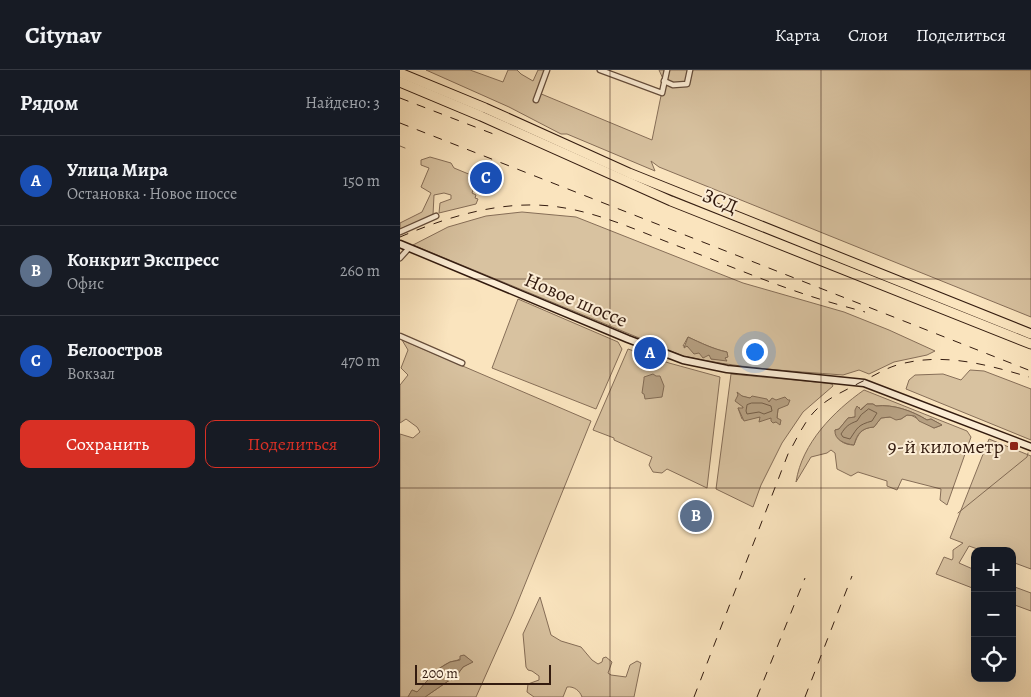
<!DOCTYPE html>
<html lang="ru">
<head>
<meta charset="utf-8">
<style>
  body { margin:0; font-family:Alegreya,serif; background:#20242c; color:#f1f3f6 }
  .controls { position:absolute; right:15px; bottom:15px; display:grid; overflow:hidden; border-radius:10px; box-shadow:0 5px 20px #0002 }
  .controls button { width:45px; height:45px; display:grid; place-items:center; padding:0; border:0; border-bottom:1px solid #363941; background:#171b24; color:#f1f3f6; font:25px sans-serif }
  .scale { position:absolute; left:15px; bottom:12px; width:136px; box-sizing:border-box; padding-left:5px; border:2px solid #331b0f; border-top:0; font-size:14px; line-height:18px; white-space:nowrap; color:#331b0f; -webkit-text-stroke:4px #fcedd5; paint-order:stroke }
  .you { position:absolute; left:354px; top:281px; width:18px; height:18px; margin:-12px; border:4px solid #fff; border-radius:50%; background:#1a73e8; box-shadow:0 0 0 8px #1a73e833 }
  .badge { display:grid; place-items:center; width:32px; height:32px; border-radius:50%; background:#d93025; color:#fff; font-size:16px; font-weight:700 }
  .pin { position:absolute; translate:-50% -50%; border:2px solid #fff; box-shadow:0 1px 5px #0006 }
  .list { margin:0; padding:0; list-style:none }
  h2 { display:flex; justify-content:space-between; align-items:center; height:65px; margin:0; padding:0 20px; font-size:21px }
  h2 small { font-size:16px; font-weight:400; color:#9ea1a6 }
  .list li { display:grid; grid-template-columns:32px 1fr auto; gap:15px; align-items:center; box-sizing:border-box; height:90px; padding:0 20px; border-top:1px solid #363941 }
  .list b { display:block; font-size:19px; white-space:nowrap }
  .list p { margin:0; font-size:16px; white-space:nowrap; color:#9ea1a6 }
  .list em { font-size:16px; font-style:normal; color:#9ea1a6 }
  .actions { display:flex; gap:10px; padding:15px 20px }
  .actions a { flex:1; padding:11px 0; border:1px solid #d93025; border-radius:10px; text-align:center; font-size:18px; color:#d93025 }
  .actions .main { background:#d93025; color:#fff }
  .icon { flex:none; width:28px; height:28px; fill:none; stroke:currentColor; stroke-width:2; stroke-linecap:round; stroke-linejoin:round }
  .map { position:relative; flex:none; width:631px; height:627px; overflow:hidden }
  header { display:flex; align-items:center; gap:30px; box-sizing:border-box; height:70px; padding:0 25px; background:#171b24; border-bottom:1px solid #363941 }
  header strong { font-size:24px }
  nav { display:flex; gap:28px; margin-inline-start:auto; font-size:18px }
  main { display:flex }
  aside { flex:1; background:#171b24 }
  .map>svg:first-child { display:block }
</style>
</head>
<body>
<header>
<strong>Citynav</strong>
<nav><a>Карта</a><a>Слои</a><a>Поделиться</a></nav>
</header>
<main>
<aside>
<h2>Рядом<small>Найдено: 3</small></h2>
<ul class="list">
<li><span class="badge" style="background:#1a4fb4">A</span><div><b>Улица Мира</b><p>Остановка · Новое шоссе</p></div><em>150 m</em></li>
<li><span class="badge" style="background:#5c6f8a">B</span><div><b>Конкрит Экспресс</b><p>Офис</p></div><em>260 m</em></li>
<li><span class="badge" style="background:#1a4fb4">C</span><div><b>Белоостров</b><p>Вокзал</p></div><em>470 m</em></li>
</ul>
<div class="actions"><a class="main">Сохранить</a><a>Поделиться</a></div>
</aside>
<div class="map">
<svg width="631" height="627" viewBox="0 0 631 627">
  <rect width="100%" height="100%" fill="#fae4be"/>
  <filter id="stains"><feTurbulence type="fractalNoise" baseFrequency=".004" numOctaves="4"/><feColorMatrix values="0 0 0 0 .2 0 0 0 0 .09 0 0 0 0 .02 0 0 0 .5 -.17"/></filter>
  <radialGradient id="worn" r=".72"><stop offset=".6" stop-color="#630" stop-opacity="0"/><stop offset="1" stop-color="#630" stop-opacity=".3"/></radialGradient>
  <g fill="#d8c2a0" stroke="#866e58" fill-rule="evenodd">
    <polygon points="26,0 70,0 103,12 108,0 117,0 121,4 133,11 138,0 146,0 139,23 252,70 264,11 259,0 631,0 631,247 259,97 251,91 255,101 167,64 161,64 109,37"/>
    <polygon points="30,87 51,93 54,98 71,105 75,115 72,123 76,125 75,128 78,129 76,134 39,143 40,133 51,129 51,125 44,123 34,125 33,145 0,159 0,153 22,142 31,123 21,117 29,98 21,95 21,90"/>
    <path d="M122 142 176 147 343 213 444 242 489 260 535 281 527 285 494 292 469 304 459 300 443 305C389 301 336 298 283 286L13 175 48 157 86 146ZM288 267C301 273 313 279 327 282L325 289H311L310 285C300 285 293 276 283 276Z"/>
    <polygon points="118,229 218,272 222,279 196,339 92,298"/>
    <path d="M2 270 191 351 113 544 76 627H25L57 605 63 597 72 592 64 585C59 591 57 590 50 592 36 598 27 613 17 622L12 620 8 627H0V364L13 368 20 362 17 357 6 349 0 353V315L8 305 1 298 8 280Z"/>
    <polygon points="228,279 269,293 320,307 307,418 267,399 262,403 253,402 249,395 252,387 214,370 214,368 193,360"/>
    <polygon points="570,300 584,301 631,319 631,370 506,319 509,310 515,305 543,304 561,310"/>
    <path d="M331 304 426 313 432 314 433 316 403 342 382 373 361 415 353 437 316 419ZM338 325 349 328 365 329 368 332 372 329 376 331 388 330 378 339 377 348 360 347 342 349 338 338 343 339V336L337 332Z"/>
    <path d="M464 320 567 361 571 367 547 435 540 430 541 419 502 409 497 420 487 416V411L458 402 451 406 437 399 435 383 431 380 427 383 411 387 396 412C402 373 434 341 464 320ZM467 334H473L476 336C493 334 513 341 527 350L531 349 542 355 534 358 511 345H507L501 349 490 347 481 348 474 357C461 358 458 364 454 375 444 375 436 370 435 360L439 359 448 348 455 347 459 337 460 340Z"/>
    <polygon points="589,369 631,386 631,499 612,492 612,481 583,481 569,476 559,493 575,500 575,519 536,504 544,487 552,490 553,488 553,480 563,473 550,468"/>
    <polygon points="612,516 631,523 631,541 612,534"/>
    <path d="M140 527 151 565 161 571 181 577 192 590 198 594 202 592 203 588 206 587 212 592 208 603 211 605 226 607 230 595 237 591 241 593 234 627H182C180 621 174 616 167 617L163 627H134L127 622 128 614 139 610V606L132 601 128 600 126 597 123 564Z"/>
  </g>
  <g fill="#b6a082" stroke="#826b54">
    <path d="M288 267C301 273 313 279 327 282L328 287 325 288 327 291 311 289 309 285 303 288 299 283 294 284 287 276 284 278Z"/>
    <polygon points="253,304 256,306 260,306 264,316 262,327 245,329 244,324 242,323 244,309 244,307"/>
    <polygon points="337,322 342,326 350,328 352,326 367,329 369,332 372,328 376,330 385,327 388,330 390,330 388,335 378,339 377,348 381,350 380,355 376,352 373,353 371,351 371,348 359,352 360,347 344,351 338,338 343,338 343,337 335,331 338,325"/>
    <path d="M467 334H473L476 336C494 334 512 341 527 350L531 349 542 355 534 358 519 351 515 346 507 345 501 349 496 350 490 347 481 348 474 357C461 358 457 364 454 375 445 374 434 370 435 360L439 359 448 348 455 347V340L457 336 461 340Z"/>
    <polygon points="64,585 73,592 63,597 57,605 25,627 8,627 12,620 17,622 38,599 50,592 60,590 60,586"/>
  </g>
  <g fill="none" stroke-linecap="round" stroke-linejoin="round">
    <g stroke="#745e48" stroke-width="1">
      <polygon points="352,333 362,333 371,336 372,341 364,344 359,342 347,344 346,341 347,335"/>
      <path d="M469 339 477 343 472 351C458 355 458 357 450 369L443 367 441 364C446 356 449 354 457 351L461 345Z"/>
    </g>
    <g stroke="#826b54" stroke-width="1">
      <polyline points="0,76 5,78"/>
      <polyline points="558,443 627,387 628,383"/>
    </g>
    <defs>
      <g id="street">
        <polyline points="200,0 262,23 267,0"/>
        <polyline points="264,11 273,15 287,14 290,0"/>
        <polyline points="136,30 147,0"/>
        <polyline points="0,162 36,146"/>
        <polyline points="0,188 9,178"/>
        <polyline points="0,266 62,293"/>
      </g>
      <polyline id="secondary" points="0,174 228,269 283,290 327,299 464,313 631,377"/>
      <g id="highway">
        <polyline points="0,3 85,38 229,103 631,264"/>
        <polyline points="0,12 81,46 271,131 631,274"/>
      </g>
    </defs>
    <use href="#street" stroke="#654d3b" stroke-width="7"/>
    <use href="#secondary" stroke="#331b0f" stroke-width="9"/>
    <use href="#highway" stroke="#331b0f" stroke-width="11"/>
    <use href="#street" stroke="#fcedd5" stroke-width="4.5"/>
    <use href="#secondary" stroke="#fcedd5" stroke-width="6"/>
    <use href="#highway" stroke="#fae4be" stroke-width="9"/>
    <g stroke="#331b0f" stroke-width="1" stroke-dasharray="9 9" stroke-linecap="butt">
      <polyline points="0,28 96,65"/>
      <polyline points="0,53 631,301"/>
      <path d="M0 167C42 149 89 134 135 135 187 136 235 160 283 178 325 194 367 212 410 226 428 232 447 237 465 242"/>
      <path d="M294 627 388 384C397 369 404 351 417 339 429 327 445 321 459 313 472 307 484 299 497 295 542 282 585 294 629 307"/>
      <polyline points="357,627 405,508"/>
      <polyline points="405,627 452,506"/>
    </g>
  </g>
  <path fill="none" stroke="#331b0f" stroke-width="1" stroke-opacity="0.55" d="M210 0V627M421 0V627M0 209H631M0 418H631"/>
  <rect fill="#8f2418" stroke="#fcedd5" stroke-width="2" x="609" y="371" width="10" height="10" rx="2.5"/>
  <g text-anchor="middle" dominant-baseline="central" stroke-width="4" stroke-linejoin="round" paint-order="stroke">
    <g font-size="20" fill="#331b0f" stroke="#fcedd5">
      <text transform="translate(320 131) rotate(22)">ЗСД</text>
      <text transform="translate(176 230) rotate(23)">Новое шоссе</text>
    </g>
    <g font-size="20" fill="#331b0f" stroke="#fcedd5" text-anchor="end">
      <text x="604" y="376">9-й километр</text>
    </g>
  </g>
  <rect width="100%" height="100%" filter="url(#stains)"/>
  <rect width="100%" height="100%" fill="url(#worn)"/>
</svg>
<div class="controls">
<button>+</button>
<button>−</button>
<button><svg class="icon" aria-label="locate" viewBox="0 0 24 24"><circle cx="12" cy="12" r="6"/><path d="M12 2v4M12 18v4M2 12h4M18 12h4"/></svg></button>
</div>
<div class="scale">200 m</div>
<div class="you"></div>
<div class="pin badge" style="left:250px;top:283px;background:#1a4fb4">A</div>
<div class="pin badge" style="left:296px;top:446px;background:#5c6f8a">B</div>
<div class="pin badge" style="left:86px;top:108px;background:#1a4fb4">C</div>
</div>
</main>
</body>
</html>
